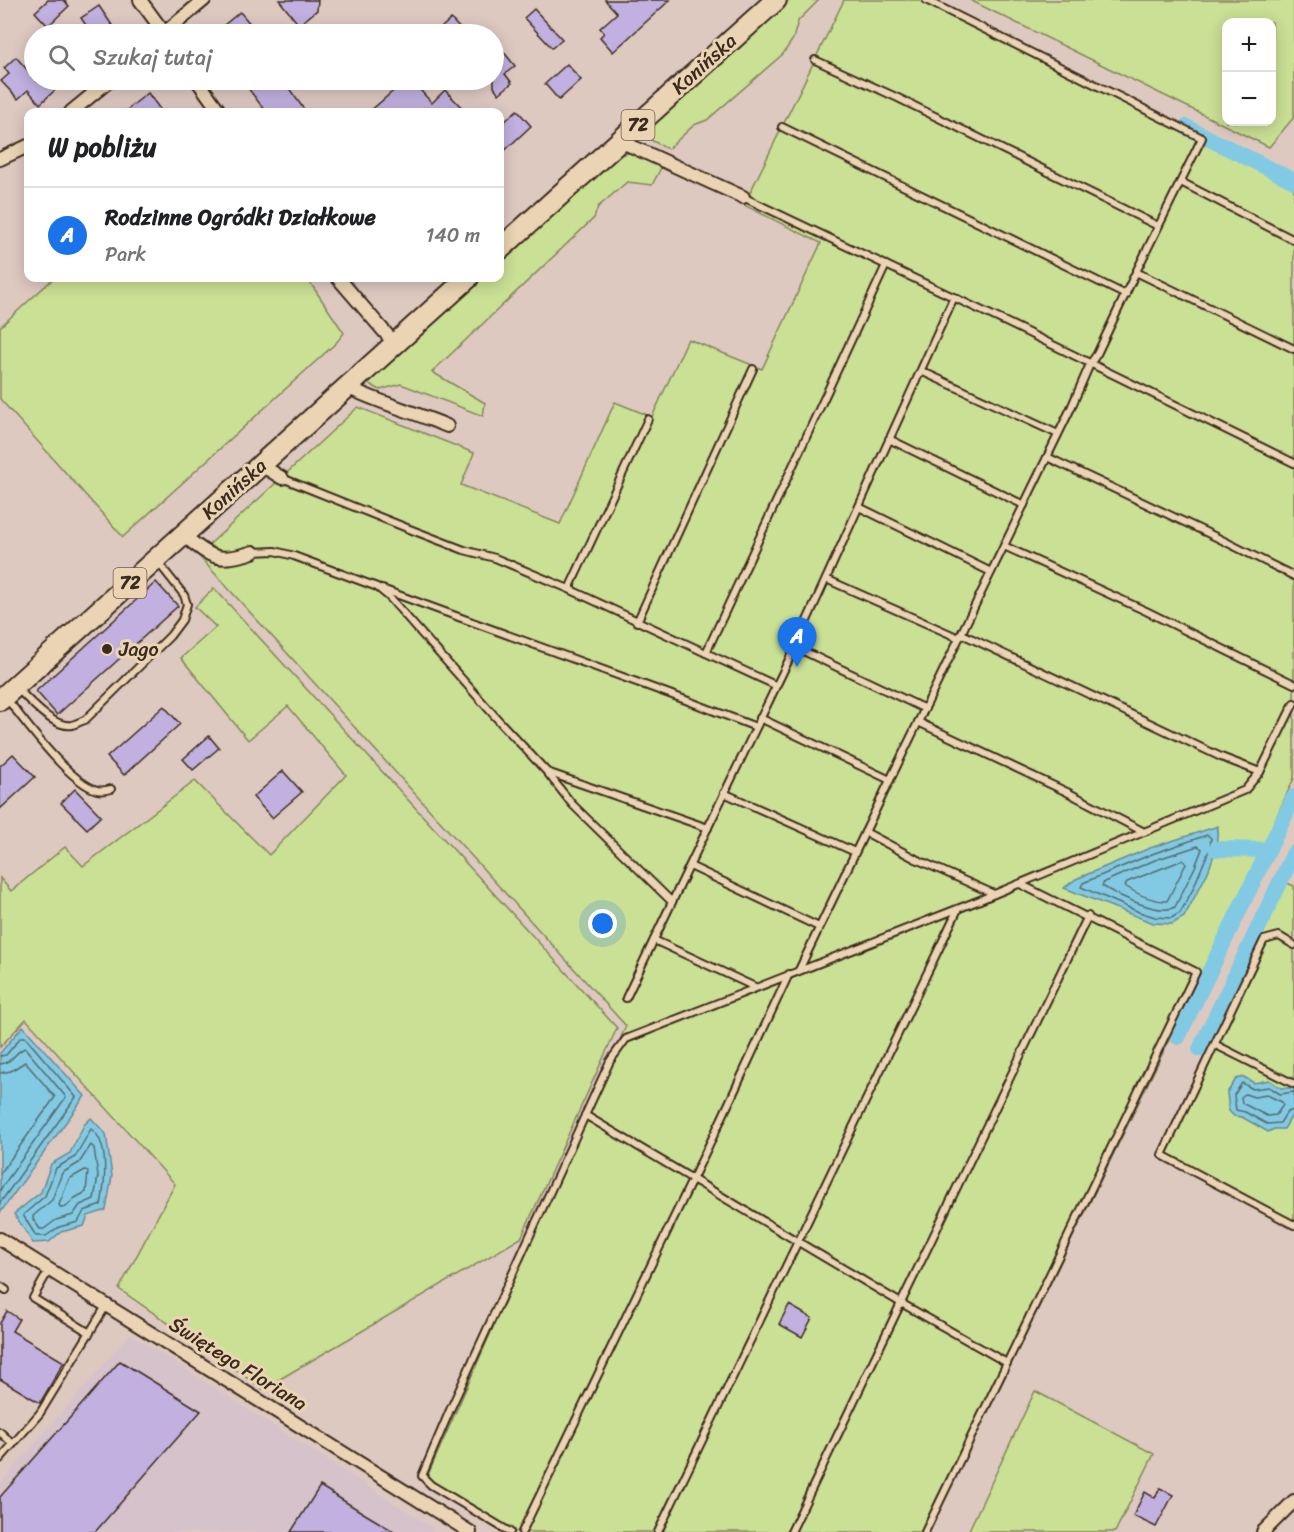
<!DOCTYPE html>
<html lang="pl">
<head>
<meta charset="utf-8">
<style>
  body { margin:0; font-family:Sriracha,sans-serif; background:#f6f6f6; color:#202124 }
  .controls { position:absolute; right:18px; top:18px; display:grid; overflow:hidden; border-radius:12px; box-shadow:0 3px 15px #0003 }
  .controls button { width:54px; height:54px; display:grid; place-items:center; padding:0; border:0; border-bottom:2px solid #e0e0e0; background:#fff; color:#202124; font:30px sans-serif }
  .you { position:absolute; left:603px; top:924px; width:21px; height:21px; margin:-15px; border:4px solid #fff; border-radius:50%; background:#1a73e8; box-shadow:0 0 0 9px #1a73e833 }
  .badge { display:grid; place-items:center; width:39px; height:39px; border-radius:50%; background:#1a73e8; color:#fff; font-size:20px; font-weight:700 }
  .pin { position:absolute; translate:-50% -50px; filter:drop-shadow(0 2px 3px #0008) }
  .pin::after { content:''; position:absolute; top:32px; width:21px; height:18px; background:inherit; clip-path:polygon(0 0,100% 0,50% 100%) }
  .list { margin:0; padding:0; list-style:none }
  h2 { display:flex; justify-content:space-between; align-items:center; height:78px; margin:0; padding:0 24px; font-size:26px }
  h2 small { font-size:20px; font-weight:400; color:#757577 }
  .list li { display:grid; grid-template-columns:39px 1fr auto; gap:18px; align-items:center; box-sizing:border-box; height:96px; padding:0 24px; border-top:2px solid #e0e0e0 }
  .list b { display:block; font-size:22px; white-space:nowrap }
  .list p { margin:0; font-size:20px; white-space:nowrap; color:#757577 }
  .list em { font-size:20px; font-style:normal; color:#757577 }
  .icon { flex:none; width:33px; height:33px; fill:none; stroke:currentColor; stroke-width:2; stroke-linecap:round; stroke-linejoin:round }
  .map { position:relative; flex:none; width:1294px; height:1532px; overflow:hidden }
  .search { position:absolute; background:#fff; box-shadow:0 3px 15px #0003; left:24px; top:24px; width:480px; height:66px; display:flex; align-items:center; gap:15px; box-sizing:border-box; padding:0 21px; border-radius:33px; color:#757577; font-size:22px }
  .panel { position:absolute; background:#fff; box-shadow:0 3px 15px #0003; left:24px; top:108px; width:480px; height:174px; border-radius:12px }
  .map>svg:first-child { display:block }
</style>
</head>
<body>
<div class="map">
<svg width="1294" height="1532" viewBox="0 0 1294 1532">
  <rect width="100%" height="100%" fill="#dec9c1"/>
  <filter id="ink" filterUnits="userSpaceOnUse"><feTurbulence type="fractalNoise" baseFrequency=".0167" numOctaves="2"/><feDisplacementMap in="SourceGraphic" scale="12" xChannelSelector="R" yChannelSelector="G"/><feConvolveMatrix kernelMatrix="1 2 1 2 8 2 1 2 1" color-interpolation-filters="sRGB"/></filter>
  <g filter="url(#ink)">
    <polygon fill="#d5c2ca" points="130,1334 433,1528 430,1532 0,1532 0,1484"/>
    <g fill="#cae095" stroke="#82855a" stroke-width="1.5" fill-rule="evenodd">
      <polygon points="787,0 819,0 798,21 793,39 783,54 707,120 694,125 668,149 638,133"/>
      <polygon points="844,0 931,0 1294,186 1294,778 1256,862 929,1532 501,1532 424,1484 626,1026 198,555 358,407 474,453 461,485 560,524 615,402 652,417 688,339 762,369 821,243 744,205"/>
      <path d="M970 0H1294V117L1269 147ZM1226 22H1272V122H1226Z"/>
      <polygon points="629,153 648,158 662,166 652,185 627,182 598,207 594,218 432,372 485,403 483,416 401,384 380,390 364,381 478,278 500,278 500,258 612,156"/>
      <polygon points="54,278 307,278 344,333 336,343 123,537 0,399 0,327"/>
      <polygon points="214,588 617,1028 521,1238 263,1389 119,1289 175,1184 26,1019 0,1047 0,878 11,891 65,847 83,866 195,781 269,855 346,775 288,706 248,740 181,658 216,627 195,607"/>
      <polygon points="1287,883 1294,886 1294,1229 1158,1155"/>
      <polygon points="1035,1391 1154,1454 1115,1532 968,1532"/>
    </g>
    <g fill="#82cae3" stroke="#668a94" stroke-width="1.5">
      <polygon points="1218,826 1216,849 1208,872 1184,917 1172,924 1153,923 1064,888 1076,879 1150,848"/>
      <polygon points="23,1026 85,1096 0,1213 0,1053"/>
      <polygon points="1244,1077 1254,1083 1269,1080 1281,1088 1294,1088 1294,1112 1284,1129 1274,1129 1268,1132 1242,1117 1234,1116 1229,1111 1227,1093 1236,1079"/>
      <polygon points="91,1118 106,1134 112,1176 106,1210 88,1216 84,1226 61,1232 49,1242 33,1243 14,1214 41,1192 51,1164 70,1153 84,1125"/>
    </g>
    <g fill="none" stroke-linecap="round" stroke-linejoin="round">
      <g stroke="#576a6d" stroke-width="1.5">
        <polygon points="1207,835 1211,838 1210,848 1192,891 1180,913 1171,918 1155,917 1139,912 1081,887 1083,883 1152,854"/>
        <path d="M1198 846 1202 849 1195 867 1175 907C1159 916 1117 895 1102 886L1104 882 1155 860Z"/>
        <path d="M1183 860 1186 864 1167 901C1152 901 1137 894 1125 886L1127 882Z"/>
        <polyline points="0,1056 6,1055 21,1037 25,1037 76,1097 0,1203"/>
        <path d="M0 1064C13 1063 15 1051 25 1048L66 1097 0 1190"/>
        <polyline points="0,1073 11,1071 25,1062 55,1097 0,1174"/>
        <polyline points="1294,1092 1280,1094 1269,1087 1253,1089 1242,1083 1234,1095 1236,1110 1245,1112 1267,1124 1280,1123 1287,1112 1294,1110"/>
        <polygon points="1245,1094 1254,1097 1267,1095 1282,1102 1283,1105 1276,1115 1267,1116 1242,1103 1241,1097"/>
        <path d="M91 1129C110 1142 105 1184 101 1205L84 1211 78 1222 59 1227 46 1236H36L23 1215 45 1196 56 1168 75 1157Z"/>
        <polygon points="91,1145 94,1148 98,1176 94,1199 80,1205 73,1215 56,1220 44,1229 40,1229 33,1219 33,1216 52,1200 62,1173 79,1163"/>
        <polygon points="85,1170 88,1171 86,1192 75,1198 66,1207 61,1208 59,1205 69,1179"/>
      </g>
      <g stroke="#82cae3" stroke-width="16">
        <polyline points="1186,127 1294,181"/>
        <polyline points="1216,849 1268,850"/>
        <polyline points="1178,1037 1294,797"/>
        <polyline points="1200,1049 1294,853"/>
      </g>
    </g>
    <g fill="#c1b0e0" stroke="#3b2a1e" stroke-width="1.5">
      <polygon points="48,0 64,0 69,6 48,26 35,12"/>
      <polygon points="279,0 318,0 317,10 299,25"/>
      <polygon points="605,0 670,0 613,52 600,37 604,33 600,28 617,13"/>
      <polygon points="99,6 118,34 92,34 81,18"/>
      <polygon points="534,9 562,39 552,48 524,18"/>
      <polygon points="240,12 259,34 213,34"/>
      <polygon points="451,19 465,34 434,34"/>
      <polygon points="494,40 515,66 505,74 512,83 499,94 494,87"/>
      <polygon points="16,57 38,82 41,80 66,80 40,104 28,90 18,99 1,81 9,74 4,68"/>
      <polygon points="567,64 581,80 559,100 545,84"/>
      <polygon points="242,80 283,80 306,112 266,112"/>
      <polygon points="406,80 411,80 432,103 445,90 466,112 369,112"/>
      <polygon points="148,93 162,112 125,112 134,104"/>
      <polygon points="517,110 531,126 500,155 500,126"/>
      <polygon points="156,582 178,606 57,715 36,691"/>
      <polygon points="164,706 180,724 124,775 107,757"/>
      <polygon points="209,736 219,748 193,770 183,759"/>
      <polygon points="13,754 35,777 0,809 0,766"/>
      <polygon points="283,771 302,792 272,818 253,797"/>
      <polygon points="75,789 101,816 87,829 61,803"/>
      <polygon points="789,1305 812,1318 802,1337 779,1324"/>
      <polygon points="7,1311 19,1319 12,1331 64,1362 40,1403 0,1379 0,1323"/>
      <polygon points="120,1361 201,1411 95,1532 0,1532 0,1497"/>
      <polygon points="320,1486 360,1511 395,1532 291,1532"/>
      <polygon points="1160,1488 1173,1495 1156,1527 1133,1516 1145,1492 1155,1498"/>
    </g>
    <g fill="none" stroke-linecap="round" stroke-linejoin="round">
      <defs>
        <g id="service">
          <polyline points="926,0 1202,138 1136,272"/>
          <polyline points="815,60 898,98 1158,226"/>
          <polyline points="782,127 1126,295"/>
          <polyline points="1181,182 1294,240"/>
          <polyline points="743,197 1012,325 1294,463"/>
          <polyline points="921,371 1058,434"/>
          <polyline points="889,439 1024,505"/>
          <polyline points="1047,457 1216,537 1294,576"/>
          <polyline points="282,478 412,530 464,550 495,558 569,589 706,653"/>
          <polyline points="859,507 991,572"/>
          <polyline points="1004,546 1146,611 1294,684"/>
          <polyline points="253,552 275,551 294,556 377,587 389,597 501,723 546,771 572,804 672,902 795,647 954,297"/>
          <polyline points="826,579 959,638"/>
          <polyline points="382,589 683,699 756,727"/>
          <polyline points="569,589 648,419"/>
          <polyline points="637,622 753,369"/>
          <polyline points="962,634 1221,757 1260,772"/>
          <polyline points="795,647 925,709"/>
          <polyline points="775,685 706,653 886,265"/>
          <path d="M18 689C30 701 53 728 72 725 76 724 81 721 85 720L170 636 182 620 187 604 184 595 157 561"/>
          <path d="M7 699C26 723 69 782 97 790 101 791 107 790 111 789"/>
          <polyline points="760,718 890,780 1071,408 1090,364 1097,354 1136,272 1294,349"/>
          <polyline points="918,722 1067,792 1144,832"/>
          <polyline points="547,772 708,828"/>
          <polyline points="724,793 855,852"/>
          <polyline points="865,832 916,859 994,894"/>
          <polyline points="690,866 819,927"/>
          <polyline points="1020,884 1196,972 1007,1363 901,1303 1088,916"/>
          <polyline points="654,940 755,987"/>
          <polyline points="1294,945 1279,936 1264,940 1162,1155 1294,1225"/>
          <polyline points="799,970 890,780"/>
          <polyline points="626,998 672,902"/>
          <polyline points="1216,1045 1294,1084"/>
          <polyline points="585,1115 901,1303 791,1532"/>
          <polyline points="49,1270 33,1298 90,1333"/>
          <polyline points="0,1286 6,1290"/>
          <polyline points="0,1432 13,1444"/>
          <polyline points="0,1459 40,1413 106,1306"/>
          <polyline points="510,1532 431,1485 422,1476 450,1410 610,1061 626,1039 980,900 1245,790 1260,772 1294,703"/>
          <polyline points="522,1532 721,1120 789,974"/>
          <polyline points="658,1532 958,909"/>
          <polyline points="925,1532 1007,1363"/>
        </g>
        <g id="minor">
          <polyline points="140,0 165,34"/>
          <polyline points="163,34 204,0"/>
          <polyline points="197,80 220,112"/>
          <polyline points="71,112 110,80"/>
          <polyline points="620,141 743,197"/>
          <polyline points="0,159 28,146"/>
          <polyline points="338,278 395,344"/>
          <path d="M347 387C380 403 414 412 447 426"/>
          <polyline points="261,465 282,478"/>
          <path d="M183 535C211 557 217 564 253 552"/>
          <polyline points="0,1239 470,1532"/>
          <polyline points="1263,1532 1294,1501"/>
        </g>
        <g id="primary">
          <polyline points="500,249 776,0"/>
          <polyline points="0,700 468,278"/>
        </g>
      </defs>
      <use href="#service" stroke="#3b2a1e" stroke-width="10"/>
      <use href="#minor" stroke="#3b2a1e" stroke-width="16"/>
      <use href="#primary" stroke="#3b2a1e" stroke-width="24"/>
      <use href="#service" stroke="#ebd4b4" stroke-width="6"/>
      <use href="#minor" stroke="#ebd4b4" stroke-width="12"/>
      <use href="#primary" stroke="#ebd4b4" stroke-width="20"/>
    </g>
  </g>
  <circle fill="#3b2a1e" stroke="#ebd4b4" stroke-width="2" cx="107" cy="649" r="6"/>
  <g text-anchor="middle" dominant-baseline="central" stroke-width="6" stroke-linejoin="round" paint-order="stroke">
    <g fill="#ebd4b4" stroke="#705d4b" stroke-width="1.5">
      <rect x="621.5" y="110" width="33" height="30" rx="4.5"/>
      <rect x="113.5" y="568" width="33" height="30" rx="4.5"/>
    </g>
    <g font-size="18" font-weight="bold" fill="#3b2a1e">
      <text x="638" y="125">72</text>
      <text x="130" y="583">72</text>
    </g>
    <g font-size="20" fill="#3b2a1e" stroke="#ebd4b4">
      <text transform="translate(704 64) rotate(-42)">Konińska</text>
      <text transform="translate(234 489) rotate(-42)">Konińska</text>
      <text transform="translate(238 1364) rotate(32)">Świętego Floriana</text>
    </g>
    <g font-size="20" fill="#3b2a1e" stroke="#ebd4b4" text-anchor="start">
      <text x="119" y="649">Jago</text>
    </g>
  </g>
</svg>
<div class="controls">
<button>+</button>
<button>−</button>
</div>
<div class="you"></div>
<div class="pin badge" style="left:797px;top:667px">A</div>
<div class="search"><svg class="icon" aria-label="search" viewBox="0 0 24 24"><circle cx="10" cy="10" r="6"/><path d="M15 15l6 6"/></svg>Szukaj tutaj</div>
<section class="panel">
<h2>W pobliżu<small></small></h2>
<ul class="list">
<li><span class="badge">A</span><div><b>Rodzinne Ogródki Działkowe</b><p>Park</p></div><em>140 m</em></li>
</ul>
</section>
</div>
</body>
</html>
